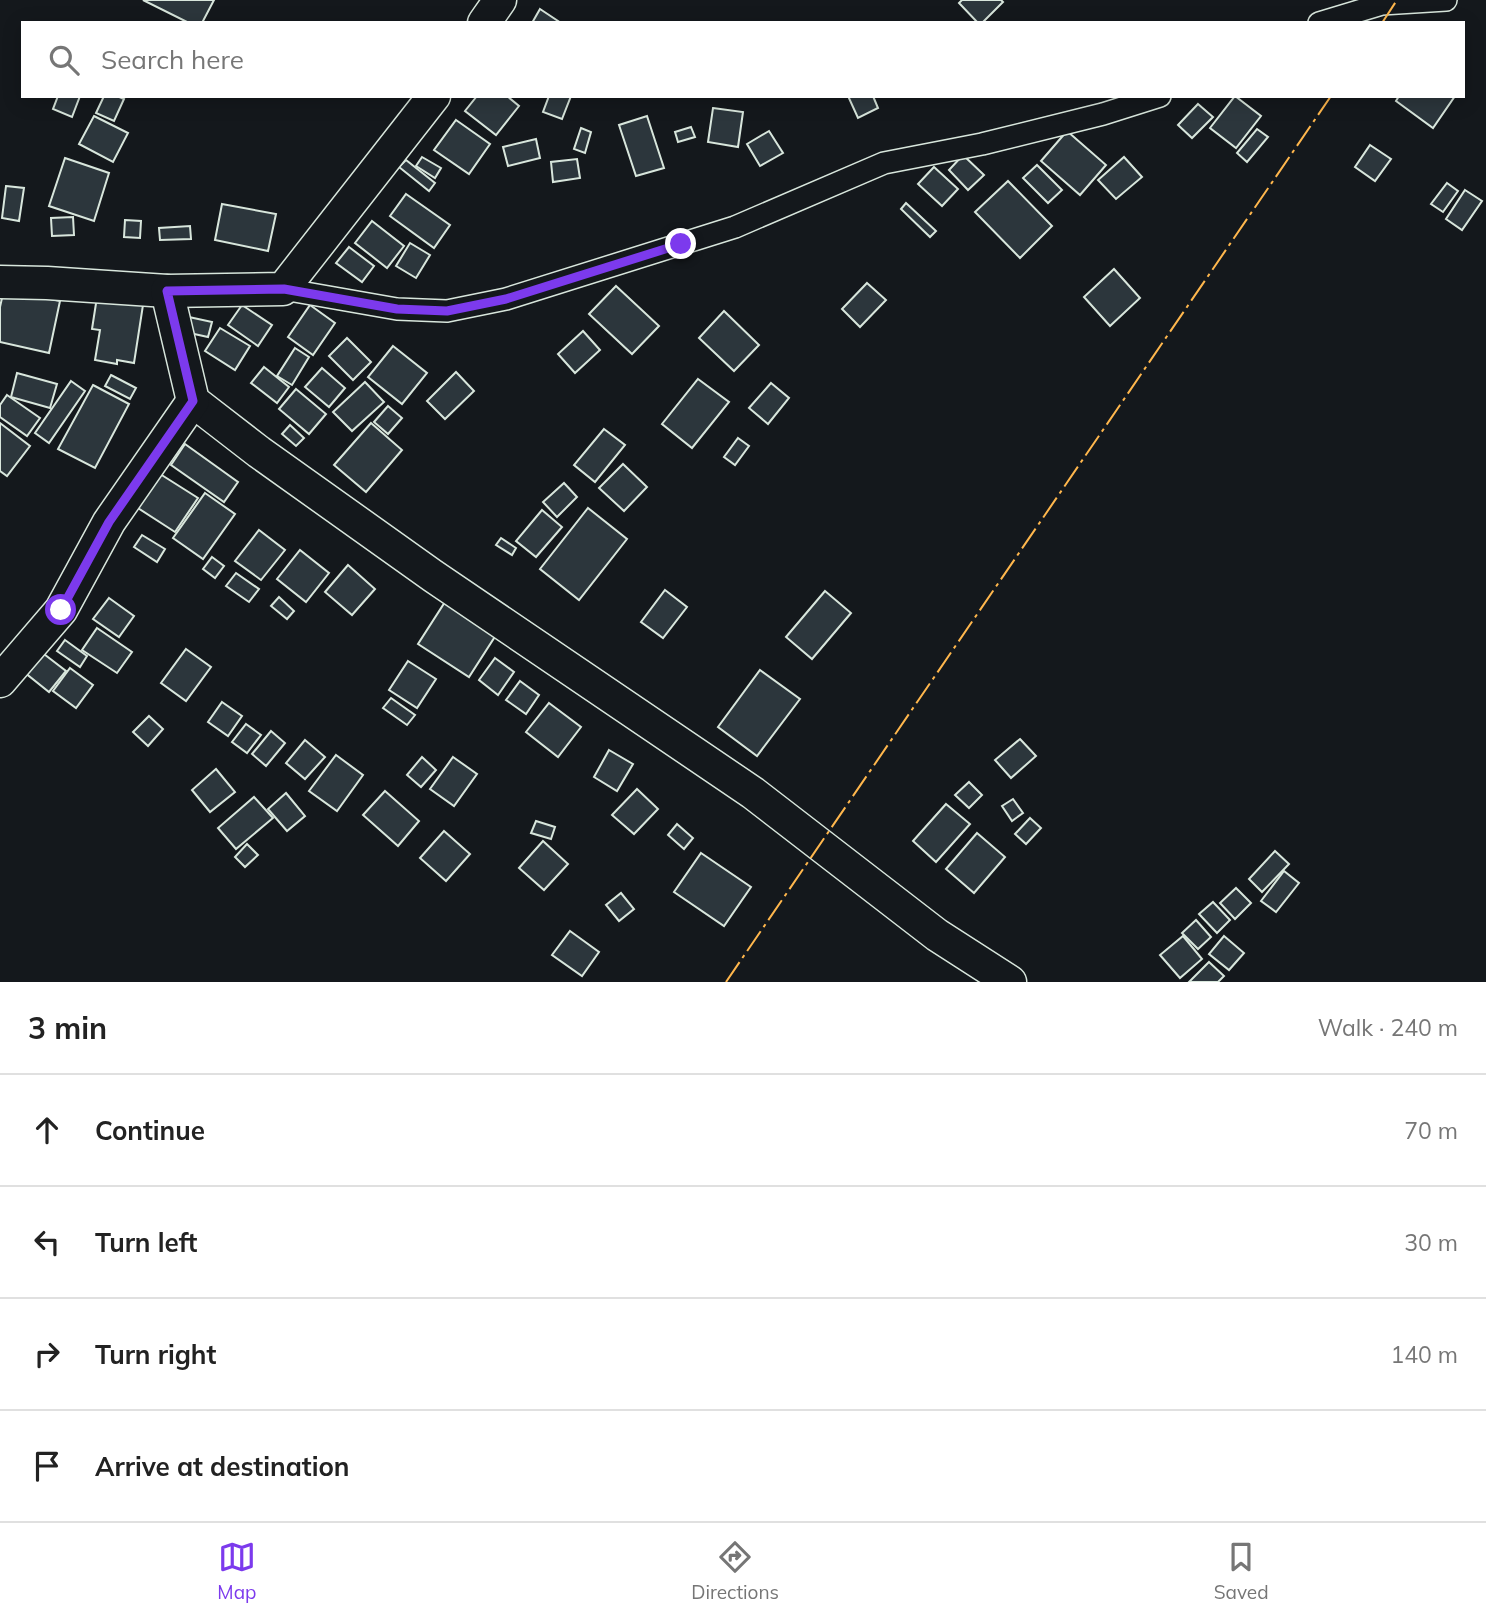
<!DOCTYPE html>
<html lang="en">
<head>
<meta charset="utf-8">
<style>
  body { margin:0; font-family:Mulish,sans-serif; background:#f6f6f6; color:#222 }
  .stop { position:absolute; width:21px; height:21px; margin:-16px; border:5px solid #7c3aed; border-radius:50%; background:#fff }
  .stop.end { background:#7c3aed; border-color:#fff; box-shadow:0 2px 7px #0008 }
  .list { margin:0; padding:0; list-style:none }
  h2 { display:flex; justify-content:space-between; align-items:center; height:91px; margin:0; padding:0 28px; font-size:30px }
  h2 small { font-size:23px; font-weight:400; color:#767676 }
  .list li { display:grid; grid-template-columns:46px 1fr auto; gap:21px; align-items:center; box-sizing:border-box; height:112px; padding:0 28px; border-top:2px solid #e0e0e0 }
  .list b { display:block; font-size:26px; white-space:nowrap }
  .list em { font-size:23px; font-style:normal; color:#767676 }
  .icon { flex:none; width:38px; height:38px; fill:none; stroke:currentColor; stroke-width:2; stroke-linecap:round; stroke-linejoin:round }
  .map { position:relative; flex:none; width:1486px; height:982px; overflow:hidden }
  .search { position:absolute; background:#fff; box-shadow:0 4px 18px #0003; left:21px; right:21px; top:21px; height:77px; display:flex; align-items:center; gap:18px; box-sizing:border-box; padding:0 24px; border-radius:0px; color:#767676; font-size:26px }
  .sheet { height:539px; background:#fff }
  nav { display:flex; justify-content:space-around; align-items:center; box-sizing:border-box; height:98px; border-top:2px solid #e0e0e0; background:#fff; font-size:19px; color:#767676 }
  nav a { display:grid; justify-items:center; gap:4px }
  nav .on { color:#7c3aed }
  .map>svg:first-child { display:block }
</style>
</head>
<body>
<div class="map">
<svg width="1486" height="982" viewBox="0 0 1486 982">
  <rect width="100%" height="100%" fill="#14181c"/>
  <g fill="#2c363c" stroke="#d8e6dc" stroke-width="2">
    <polygon points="143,0 214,0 202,23 189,23"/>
    <polygon points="962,0 1001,0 1003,2 982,23 978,23 959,3"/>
    <polygon points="540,9 561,23 532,23"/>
    <polygon points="58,96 80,96 72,117 53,109"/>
    <polygon points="104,96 117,96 124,99 114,121 96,113"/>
    <polygon points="477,96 507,96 519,106 496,135 465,111"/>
    <polygon points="549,96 571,96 562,119 543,112"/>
    <polygon points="848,96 873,96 878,108 858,118"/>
    <polygon points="1235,96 1261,116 1236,148 1210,128"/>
    <polygon points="1399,96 1455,96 1433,128 1396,101"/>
    <polygon points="1198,104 1213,117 1192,138 1178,125"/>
    <polygon points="713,108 743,112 738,147 708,142"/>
    <polygon points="94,116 128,133 113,162 79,144"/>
    <polygon points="647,116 664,168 636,176 619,125"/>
    <polygon points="456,120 490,144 469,174 434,150"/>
    <polygon points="691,127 695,137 678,142 675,132"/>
    <polygon points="581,128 591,132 585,153 574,149"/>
    <polygon points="1257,129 1268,137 1247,162 1237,153"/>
    <polygon points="769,131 783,153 760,166 747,144"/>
    <polygon points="1067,131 1106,165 1080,195 1041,161"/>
    <polygon points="536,139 540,158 508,166 503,147"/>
    <polygon points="1370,145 1391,159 1375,181 1355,167"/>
    <polygon points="963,155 984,175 968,190 949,170"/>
    <polygon points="422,157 441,168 435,178 416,166"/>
    <polygon points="1124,157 1142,177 1116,199 1098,180"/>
    <polygon points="65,158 109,173 94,221 49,206"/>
    <polygon points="577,159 580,178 553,182 551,162"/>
    <polygon points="406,160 435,183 429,191 399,167"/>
    <polygon points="1037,165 1062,190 1048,203 1023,178"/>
    <polygon points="934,167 958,189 942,206 918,184"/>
    <polygon points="1008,181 1052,226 1020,258 975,212"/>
    <polygon points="1447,183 1458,191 1443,212 1431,204"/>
    <polygon points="6,186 24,188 19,221 2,218"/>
    <polygon points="1465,190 1482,201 1462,230 1446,219"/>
    <polygon points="406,194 450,225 434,248 390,216"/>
    <polygon points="906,203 936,231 930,237 901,209"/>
    <polygon points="222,204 276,214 268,251 215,240"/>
    <polygon points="73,217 74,235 52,236 51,218"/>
    <polygon points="125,220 141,221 140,238 124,237"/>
    <polygon points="372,221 404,246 387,268 355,243"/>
    <polygon points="190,226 191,239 160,240 159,228"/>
    <polygon points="410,243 430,255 416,278 396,266"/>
    <polygon points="349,247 374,266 362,282 336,263"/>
    <polygon points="1114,269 1140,298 1110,326 1084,297"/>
    <polygon points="867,283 886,300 860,327 842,309"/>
    <polygon points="616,286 659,326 632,354 589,314"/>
    <polygon points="4,289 60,301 49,353 0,342 0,307"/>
    <polygon points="97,297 143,305 134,363 117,360 117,364 95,360 100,330 92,329"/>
    <polygon points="242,305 272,325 258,346 228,325"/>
    <polygon points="310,305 335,323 313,355 288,337"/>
    <polygon points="724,311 759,345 734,371 699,338"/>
    <polygon points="189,317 212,322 208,337 185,332"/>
    <polygon points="220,328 250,346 235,370 205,351"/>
    <polygon points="583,331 600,350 575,373 558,354"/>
    <polygon points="347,338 371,362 353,380 329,356"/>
    <polygon points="393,346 427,373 402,404 368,377"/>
    <polygon points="295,348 309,357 292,385 277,376"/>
    <polygon points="264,367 289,387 277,403 251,383"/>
    <polygon points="322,368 345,388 329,407 305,387"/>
    <polygon points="456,372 474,391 445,419 427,401"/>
    <polygon points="17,373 57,384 50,408 11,397"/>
    <polygon points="111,375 136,388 130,399 105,386"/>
    <polygon points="698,379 729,402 692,448 662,424"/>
    <polygon points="71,381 85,391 49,443 35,433"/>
    <polygon points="365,382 384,402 352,431 333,412"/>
    <polygon points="771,383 789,398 768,424 749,408"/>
    <polygon points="93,385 129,404 95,468 58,449"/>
    <polygon points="296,389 326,414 309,434 279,409"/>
    <polygon points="7,395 40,418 27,436 0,417 0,405"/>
    <polygon points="388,406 402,418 388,434 374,422"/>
    <polygon points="0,423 30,446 7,476 0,471"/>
    <polygon points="371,423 402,450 366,492 334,465"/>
    <polygon points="290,425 304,438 296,446 282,434"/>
    <polygon points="604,429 625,445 595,482 574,465"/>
    <polygon points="738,438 749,446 735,465 724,457"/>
    <polygon points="185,444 238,482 224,502 171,465"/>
    <polygon points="623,464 647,487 624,511 599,488"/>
    <polygon points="149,467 198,498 175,532 127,501"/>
    <polygon points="564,483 577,497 557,517 543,502"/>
    <polygon points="205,493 235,514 203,559 173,538"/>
    <polygon points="588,508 627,539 579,600 540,569"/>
    <polygon points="542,510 562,527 536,557 516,541"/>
    <polygon points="259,530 285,550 261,580 235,561"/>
    <polygon points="142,535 165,549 157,562 134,547"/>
    <polygon points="501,538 516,548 512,555 496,545"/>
    <polygon points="300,550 329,573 306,602 277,579"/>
    <polygon points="212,557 224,566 215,578 203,569"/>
    <polygon points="348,565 375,589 352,615 325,592"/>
    <polygon points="236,573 259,589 249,602 226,586"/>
    <polygon points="665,590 687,607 663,638 641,622"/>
    <polygon points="825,591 851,613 812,659 786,637"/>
    <polygon points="279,597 294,611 287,619 271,606"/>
    <polygon points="109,598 134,616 119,637 93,619"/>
    <polygon points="445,602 496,635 469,677 418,644"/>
    <polygon points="97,628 132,652 117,673 82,650"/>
    <polygon points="65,640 87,656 80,667 57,651"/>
    <polygon points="186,649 211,667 186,701 161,683"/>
    <polygon points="40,651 66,671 49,692 24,672"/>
    <polygon points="495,658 514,672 498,695 479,680"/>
    <polygon points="408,661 436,679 417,708 389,690"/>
    <polygon points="70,668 93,685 76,708 53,691"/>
    <polygon points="760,670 800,699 757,756 718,727"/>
    <polygon points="520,681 539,695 526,714 506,700"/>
    <polygon points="391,698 415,715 407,725 383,708"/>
    <polygon points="222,702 242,716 228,736 208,722"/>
    <polygon points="549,703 581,727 558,757 526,732"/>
    <polygon points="149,716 163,729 148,746 133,732"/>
    <polygon points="246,724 261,735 247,753 232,742"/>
    <polygon points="271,731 285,743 266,766 252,754"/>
    <polygon points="1020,739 1036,756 1011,778 995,760"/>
    <polygon points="305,740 325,757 305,779 286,763"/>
    <polygon points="609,750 633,764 617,791 594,777"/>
    <polygon points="336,755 363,775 337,811 309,791"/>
    <polygon points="422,757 436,770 421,787 407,775"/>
    <polygon points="453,757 477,774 454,806 430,789"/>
    <polygon points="216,769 235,792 210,812 192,790"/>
    <polygon points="969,782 982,795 969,808 955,795"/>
    <polygon points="637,789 658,809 634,834 612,815"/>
    <polygon points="385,791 419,821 398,846 363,815"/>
    <polygon points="286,793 305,816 287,831 268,809"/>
    <polygon points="254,797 273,818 236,849 218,828"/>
    <polygon points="1013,799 1023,813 1012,821 1002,806"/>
    <polygon points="946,804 970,824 936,862 913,841"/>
    <polygon points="1030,818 1041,828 1026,844 1015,834"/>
    <polygon points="536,821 555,827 551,839 531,833"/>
    <polygon points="677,824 693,838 684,849 668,835"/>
    <polygon points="444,831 470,854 446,881 420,858"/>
    <polygon points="977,833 1005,857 974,893 946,869"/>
    <polygon points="543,841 568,864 544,890 519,868"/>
    <polygon points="247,844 258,855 245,867 235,857"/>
    <polygon points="1275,851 1289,864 1262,892 1249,879"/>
    <polygon points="701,853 751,887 724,926 674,892"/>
    <polygon points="1284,871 1299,883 1276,912 1261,901"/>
    <polygon points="1236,888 1251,903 1235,919 1220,903"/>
    <polygon points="621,893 634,909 619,921 606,905"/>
    <polygon points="1213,902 1230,920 1217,933 1199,914"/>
    <polygon points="1196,920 1211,937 1198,949 1182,933"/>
    <polygon points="570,931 599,952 582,976 552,955"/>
    <polygon points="1183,936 1202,959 1180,978 1160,955"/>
    <polygon points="1224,936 1244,953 1229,970 1209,954"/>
    <polygon points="1209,962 1224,976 1218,982 1189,982"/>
  </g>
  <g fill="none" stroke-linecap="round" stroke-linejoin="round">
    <defs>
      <g id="street">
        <polyline points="1319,23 1382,4 1446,0"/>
        <polyline points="283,289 397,309 447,311 506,299 735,227 884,163 982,144 1103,114 1160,96"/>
      </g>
      <g id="secondary">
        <polyline points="484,23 500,0"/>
        <polyline points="0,282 47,283 167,291 283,289 434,96"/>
        <polyline points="167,291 193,401 259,452 433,576 753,793 937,935 1010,982"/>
        <polyline points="0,681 61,610 109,522 193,401"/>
      </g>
    </defs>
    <use href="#street" stroke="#d8e6dc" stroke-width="24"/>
    <use href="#secondary" stroke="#d8e6dc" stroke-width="35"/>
    <use href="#street" stroke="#14181c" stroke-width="21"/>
    <use href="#secondary" stroke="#14181c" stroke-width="32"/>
    <g stroke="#ffb74d" stroke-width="2" stroke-dasharray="24 5 3.5 5" stroke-linecap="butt">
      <polyline points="1382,23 1397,0"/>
      <polyline points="726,982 1331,96"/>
    </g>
  </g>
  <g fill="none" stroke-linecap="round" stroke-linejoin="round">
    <polyline stroke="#7c3aed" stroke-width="9" points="61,610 109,522 193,401 167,291 284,289 397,309 447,311 506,299 681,244"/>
  </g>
</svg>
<div class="stop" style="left:61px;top:610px"></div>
<div class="stop end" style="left:681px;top:244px"></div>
<div class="search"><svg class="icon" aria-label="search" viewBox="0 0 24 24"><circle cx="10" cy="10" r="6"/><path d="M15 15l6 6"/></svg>Search here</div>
</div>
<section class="sheet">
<h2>3 min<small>Walk · 240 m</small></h2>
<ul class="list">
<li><svg class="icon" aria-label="ahead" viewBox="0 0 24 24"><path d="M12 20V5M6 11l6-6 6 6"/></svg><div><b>Continue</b></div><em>70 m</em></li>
<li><svg class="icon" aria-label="left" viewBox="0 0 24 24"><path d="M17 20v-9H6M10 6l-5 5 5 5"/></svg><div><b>Turn left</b></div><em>30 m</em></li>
<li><svg class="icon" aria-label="right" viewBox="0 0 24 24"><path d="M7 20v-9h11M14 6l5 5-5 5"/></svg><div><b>Turn right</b></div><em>140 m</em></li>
<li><svg class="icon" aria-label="arrive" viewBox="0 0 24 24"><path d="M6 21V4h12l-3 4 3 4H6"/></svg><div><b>Arrive at destination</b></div></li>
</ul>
</section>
<nav>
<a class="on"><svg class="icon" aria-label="map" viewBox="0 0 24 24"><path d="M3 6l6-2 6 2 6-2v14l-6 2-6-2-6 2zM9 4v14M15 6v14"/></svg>Map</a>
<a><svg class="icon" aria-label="directions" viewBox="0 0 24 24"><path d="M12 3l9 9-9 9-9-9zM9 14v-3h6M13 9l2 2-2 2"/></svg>Directions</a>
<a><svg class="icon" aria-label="saved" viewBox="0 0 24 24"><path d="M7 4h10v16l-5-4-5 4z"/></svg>Saved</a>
</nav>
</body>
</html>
